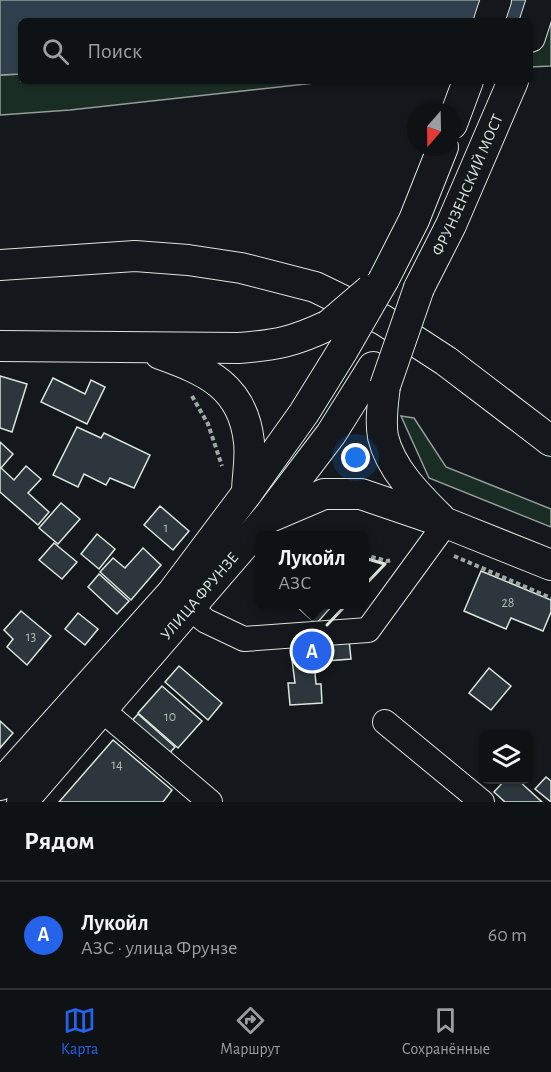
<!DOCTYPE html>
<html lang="ru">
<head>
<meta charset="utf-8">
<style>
  body { margin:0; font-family:"Alegreya Sans",sans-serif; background:#1d2022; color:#f1f3f6 }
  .controls { position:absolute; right:18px; bottom:18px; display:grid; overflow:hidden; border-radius:9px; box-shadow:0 2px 4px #0004 }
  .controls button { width:54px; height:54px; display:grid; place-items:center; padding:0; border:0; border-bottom:2px solid #2f3234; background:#0f1215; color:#f1f3f6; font:30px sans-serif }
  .compass { position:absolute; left:407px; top:102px; width:54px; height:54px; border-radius:50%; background:#0f1215; box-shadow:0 2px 4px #0004; rotate:200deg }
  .you { position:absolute; left:356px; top:458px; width:21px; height:21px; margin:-15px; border:4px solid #fff; border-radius:50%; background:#1a73e8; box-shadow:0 0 0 9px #1a73e833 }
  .badge { display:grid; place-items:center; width:39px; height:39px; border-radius:50%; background:#2563eb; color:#fff; font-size:20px; font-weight:700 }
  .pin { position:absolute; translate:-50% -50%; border:3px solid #fff; box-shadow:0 2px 6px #0006 }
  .popup { position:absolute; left:255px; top:531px; width:114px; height:78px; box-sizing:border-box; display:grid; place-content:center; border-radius:9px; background:#0f1215; filter:drop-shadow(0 2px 4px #0005); font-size:20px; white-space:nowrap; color:#9b9ea0 }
  .popup b { font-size:22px; color:#f1f3f6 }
  .popup::after { content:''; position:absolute; left:50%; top:100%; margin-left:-12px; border:12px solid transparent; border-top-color:#0f1215 }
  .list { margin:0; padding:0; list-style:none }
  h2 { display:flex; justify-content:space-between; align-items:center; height:78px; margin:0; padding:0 24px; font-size:26px }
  h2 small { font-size:20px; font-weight:400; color:#9b9ea0 }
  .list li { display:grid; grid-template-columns:39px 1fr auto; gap:18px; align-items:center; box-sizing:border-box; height:108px; padding:0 24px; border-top:2px solid #2f3234 }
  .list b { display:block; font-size:22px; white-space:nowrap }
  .list p { margin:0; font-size:20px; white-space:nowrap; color:#9b9ea0 }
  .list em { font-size:20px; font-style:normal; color:#9b9ea0 }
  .icon { flex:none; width:33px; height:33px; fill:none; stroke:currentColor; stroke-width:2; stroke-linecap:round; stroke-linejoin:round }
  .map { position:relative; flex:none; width:551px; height:802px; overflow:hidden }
  .search { position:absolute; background:#0f1215; box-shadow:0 2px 4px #0004; left:18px; right:18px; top:18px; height:66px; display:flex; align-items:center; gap:15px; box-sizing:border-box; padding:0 21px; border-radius:9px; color:#9b9ea0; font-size:22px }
  .sheet { height:186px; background:#0f1215 }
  nav { display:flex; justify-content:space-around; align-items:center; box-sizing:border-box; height:84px; border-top:2px solid #2f3234; background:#0f1215; font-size:16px; color:#9b9ea0 }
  nav a { display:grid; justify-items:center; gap:3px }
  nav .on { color:#2563eb }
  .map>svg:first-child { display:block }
</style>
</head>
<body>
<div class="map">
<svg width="551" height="802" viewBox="0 0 551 802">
  <rect width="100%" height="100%" fill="#14181c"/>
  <g fill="#1a2d24" stroke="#939e99" stroke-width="1.5">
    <polygon points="551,21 551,66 530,67 530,24"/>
    <polygon points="21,74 21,81 333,81 70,110 0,115 0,75"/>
    <polygon points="401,416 414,418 446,467 551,509 551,527 429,478"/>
  </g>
  <polygon fill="#2f3f4d" stroke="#939e99" stroke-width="1.5" points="0,0 551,0 551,21 530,24 530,21 21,21 21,74 0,75"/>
  <g fill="#2c363c" stroke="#d8e6dc" stroke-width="1.5">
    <polygon points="0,376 27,384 12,432 0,428"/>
    <polygon points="53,378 85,394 91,380 105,387 87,424 41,402"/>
    <polygon points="77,427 101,438 104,433 150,455 134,488 110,478 106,485 84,474 78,487 53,475"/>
    <polygon points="0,442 13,454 1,468 14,480 26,466 41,479 28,493 49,512 38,525 0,492"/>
    <polygon points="61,503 80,519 58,544 39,528"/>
    <polygon points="160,506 189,531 173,550 144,525"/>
    <polygon points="97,534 115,549 99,569 81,554"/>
    <polygon points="54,543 77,562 62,579 39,560"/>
    <polygon points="143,548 161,565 131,600 100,572 113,558 125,568"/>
    <polygon points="481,571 551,600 551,612 543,631 511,618 506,629 464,611"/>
    <polygon points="99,574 129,601 117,614 88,587"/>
    <polygon points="294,604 331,604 332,606 316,624"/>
    <polygon points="21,611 51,636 27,665 7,647 13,639 4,630"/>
    <polygon points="78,613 98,629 85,645 65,629"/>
    <polygon points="349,640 351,659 314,662 316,684 321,684 322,703 290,705 288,683 295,683 290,644"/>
    <polygon points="179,666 222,703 208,720 165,682"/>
    <polygon points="489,668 511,686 491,710 469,693"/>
    <polygon points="162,686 202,721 178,748 138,713"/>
    <polygon points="138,714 175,747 166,757 129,724"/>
    <polygon points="0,721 13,733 0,748"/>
    <polygon points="113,740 172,790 163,802 59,802"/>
    <polygon points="546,777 551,781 551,802 535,789"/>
    <polygon points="505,780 518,780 542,802 505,802 494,792"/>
  </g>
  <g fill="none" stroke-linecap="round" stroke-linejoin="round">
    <defs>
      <g id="minor">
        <polyline points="188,607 206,621 244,639 368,630 446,523"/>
        <polyline points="101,709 210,802"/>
        <polyline points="385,722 482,802"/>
      </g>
      <g id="major">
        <polyline points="489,21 496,0"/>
        <polyline points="530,37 542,0"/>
        <polyline points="452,124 468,81"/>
        <polyline points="0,265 135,256 188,260 241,268 315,287 383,320 446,361 551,441"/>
        <polyline points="384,279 414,220 443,147"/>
        <path id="s1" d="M419 288 451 225 513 81"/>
        <path d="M0 346 239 348C277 345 293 342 329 325"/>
        <path d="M160 354C207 371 243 386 249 442 251 459 247 477 247 493"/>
        <path d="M385 386C383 402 380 420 383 437 391 470 418 496 441 519"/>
        <polyline points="270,517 324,494 361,494 446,523 551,565"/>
        <polyline points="0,785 172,593 247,493 304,413 343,350"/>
        <path id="s2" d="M22 802 267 518 331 434 373 367"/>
      </g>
    </defs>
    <use href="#minor" stroke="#d8e6dc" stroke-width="26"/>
    <use href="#major" stroke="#d8e6dc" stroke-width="32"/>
    <g stroke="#9da8a2" stroke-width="4" stroke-dasharray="4.5 3" stroke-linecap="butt">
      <polyline points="192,396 208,424 222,466"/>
      <polyline points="364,555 387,561 393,560"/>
      <polyline points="454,556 551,598"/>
    </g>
    <use href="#minor" stroke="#14181c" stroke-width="24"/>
    <use href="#major" stroke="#14181c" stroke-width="30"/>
    <defs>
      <g id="major-bridge">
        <polyline points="329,325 370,290"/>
        <polyline points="343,350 384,279"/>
        <polyline points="385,386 419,288"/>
      </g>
    </defs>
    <use href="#major-bridge" stroke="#d8e6dc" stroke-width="32" stroke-linecap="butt"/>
    <use href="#major-bridge" stroke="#14181c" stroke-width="30"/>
    <g stroke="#d8e6dc" stroke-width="3">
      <polyline points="364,558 385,564 364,586"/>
      <polyline points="327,625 347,604"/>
    </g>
  </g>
  <g text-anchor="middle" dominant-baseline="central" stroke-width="4.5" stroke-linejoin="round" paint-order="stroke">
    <g font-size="14" fill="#adbab4">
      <text x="166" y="528">1</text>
      <text x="508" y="603">28</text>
      <text x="31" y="637">13</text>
      <text x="170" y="717">10</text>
      <text x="117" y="765">14</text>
    </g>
    <g font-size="16" fill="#d8e6dc" stroke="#14181c">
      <text stroke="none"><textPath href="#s1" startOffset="114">ФРУНЗЕНСКИЙ МОСТ</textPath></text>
      <text stroke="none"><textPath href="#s2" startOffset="272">УЛИЦА ФРУНЗЕ</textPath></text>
    </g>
  </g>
</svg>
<div class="controls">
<button><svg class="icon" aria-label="layers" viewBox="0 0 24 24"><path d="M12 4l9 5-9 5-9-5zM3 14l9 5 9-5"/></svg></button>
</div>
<svg class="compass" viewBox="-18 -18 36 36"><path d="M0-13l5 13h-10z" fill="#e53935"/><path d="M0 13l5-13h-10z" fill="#9b9ea0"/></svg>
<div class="you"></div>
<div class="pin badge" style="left:312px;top:651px">A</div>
<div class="popup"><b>Лукойл</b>АЗС</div>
<div class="search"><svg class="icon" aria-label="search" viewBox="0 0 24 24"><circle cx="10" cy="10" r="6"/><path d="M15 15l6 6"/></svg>Поиск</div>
</div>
<section class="sheet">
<h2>Рядом<small></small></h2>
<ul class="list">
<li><span class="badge">A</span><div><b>Лукойл</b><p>АЗС · улица Фрунзе</p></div><em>60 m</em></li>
</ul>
</section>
<nav>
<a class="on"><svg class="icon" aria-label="map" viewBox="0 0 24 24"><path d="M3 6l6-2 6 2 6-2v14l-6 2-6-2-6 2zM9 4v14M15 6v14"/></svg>Карта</a>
<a><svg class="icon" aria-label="directions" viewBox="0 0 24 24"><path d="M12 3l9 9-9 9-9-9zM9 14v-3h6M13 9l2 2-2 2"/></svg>Маршрут</a>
<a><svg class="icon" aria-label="saved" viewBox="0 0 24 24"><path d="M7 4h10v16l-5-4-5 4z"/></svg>Сохранённые</a>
</nav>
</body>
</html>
